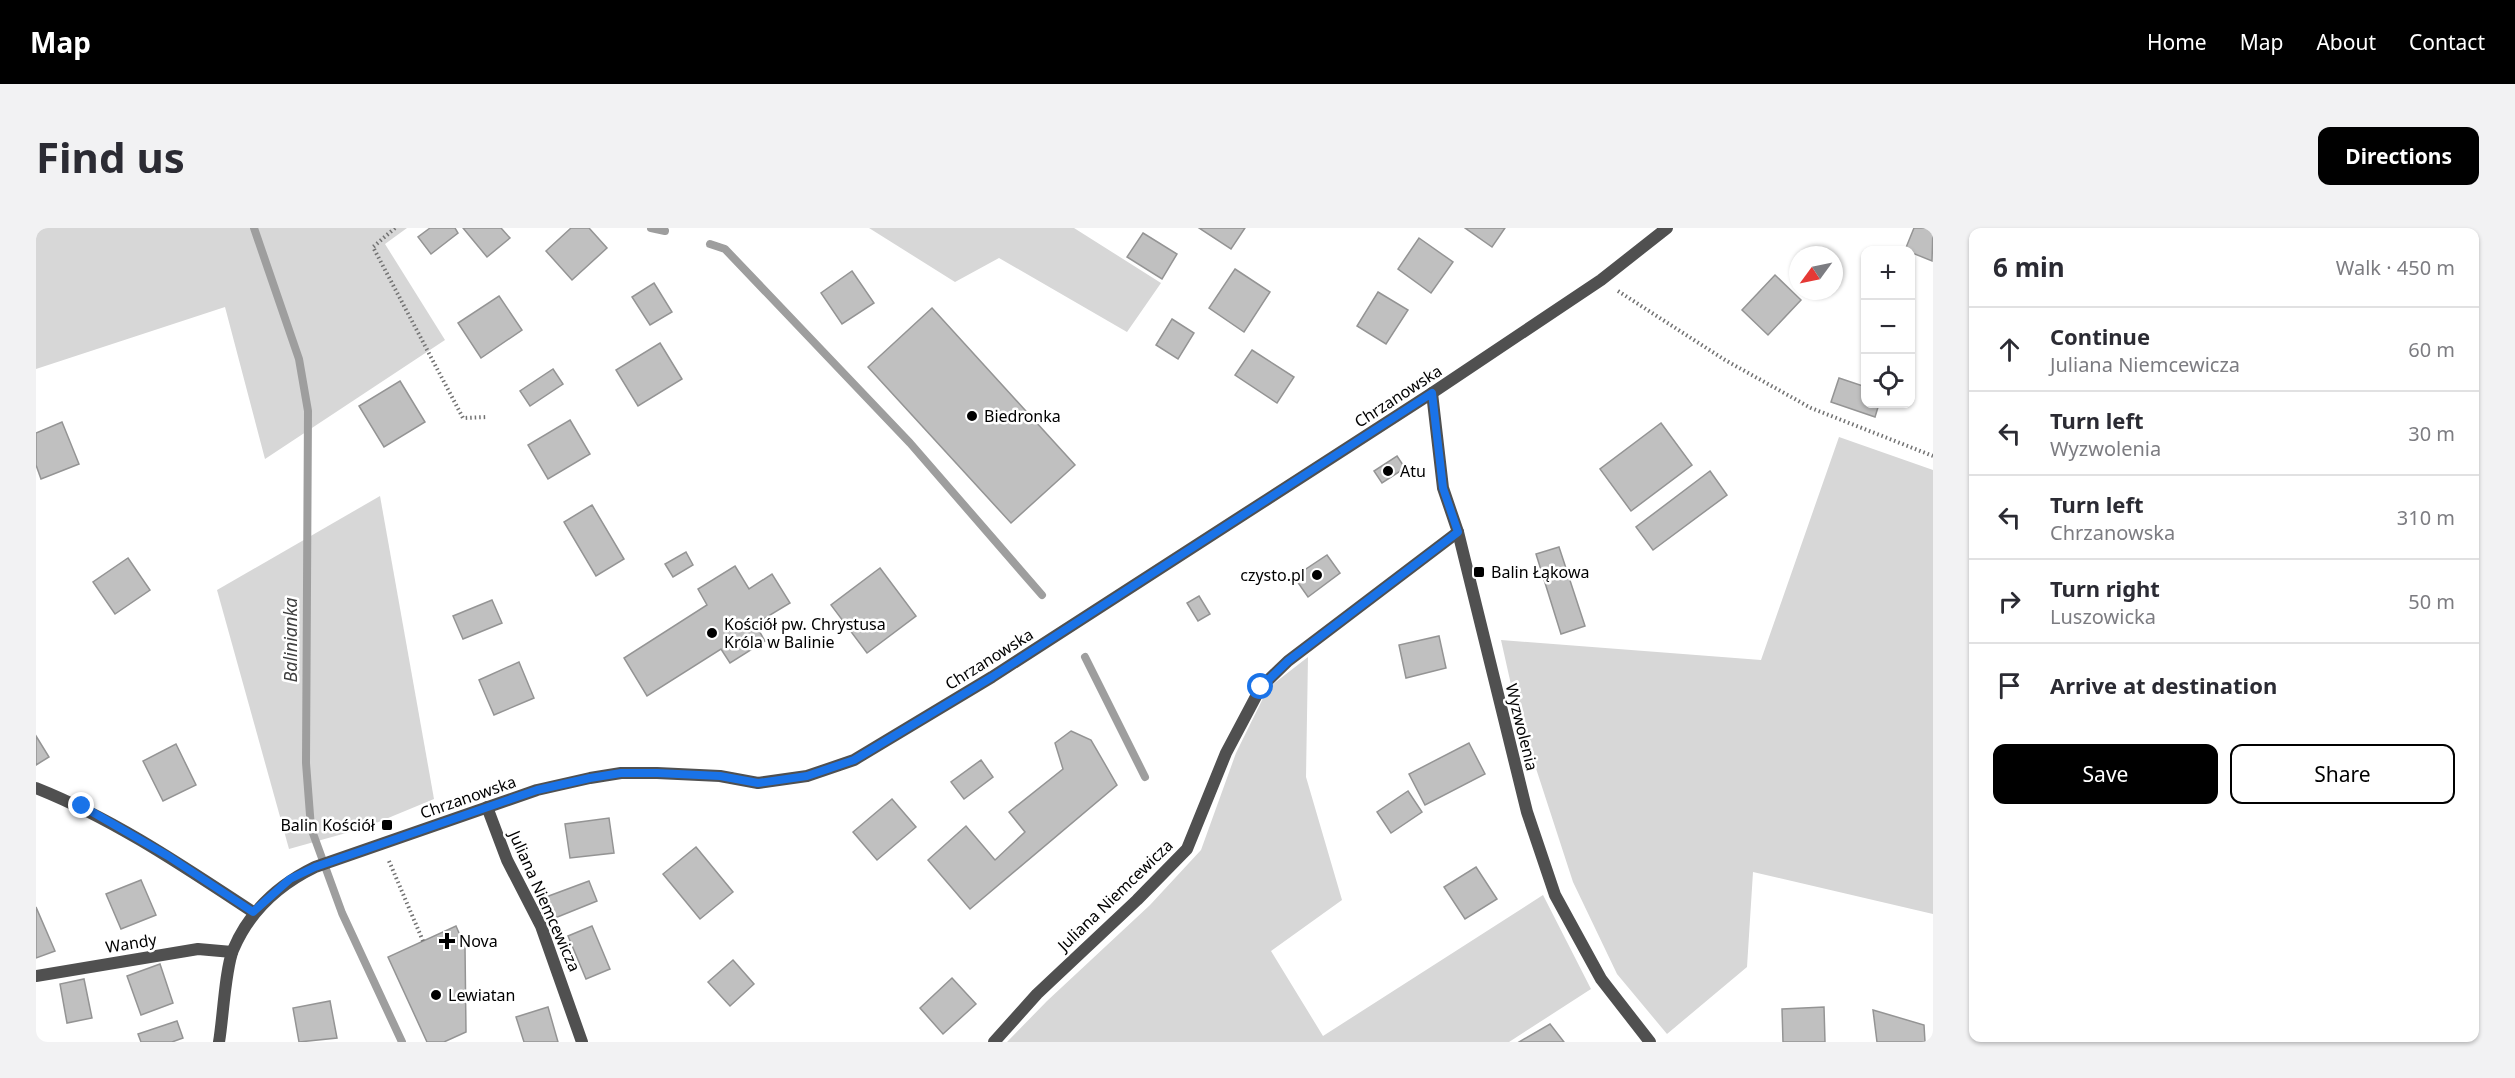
<!DOCTYPE html>
<html lang="en">
<head>
<meta charset="utf-8">
<style>
  body { margin:0; font-family:"Noto Sans",sans-serif; background:#f2f2f3; color:#2b2b33 }
  .controls { position:absolute; right:18px; top:18px; display:grid; overflow:hidden; border-radius:12px; box-shadow:0 2px 4px #0004 }
  .controls button { width:54px; height:54px; display:grid; place-items:center; padding:0; border:0; border-bottom:2px solid #e1e1e2; background:#fff; color:#2b2b33; font:30px sans-serif }
  .compass { position:absolute; left:1753px; top:18px; width:54px; height:54px; border-radius:50%; background:#fff; box-shadow:0 2px 4px #0004; rotate:237deg }
  .stop { position:absolute; width:18px; height:18px; margin:-14px; border:4px solid #1a73e8; border-radius:50%; background:#fff }
  .stop.end { background:#1a73e8; border-color:#fff; box-shadow:0 2px 6px #0008 }
  .list { margin:0; padding:0; list-style:none }
  h2 { display:flex; justify-content:space-between; align-items:center; height:78px; margin:0; padding:0 24px; font-size:26px }
  h2 small { font-size:20px; font-weight:400; color:#7c7c81 }
  .list li { display:grid; grid-template-columns:39px 1fr auto; gap:18px; align-items:center; box-sizing:border-box; height:84px; padding:0 24px; border-top:2px solid #e1e1e2 }
  .list b { display:block; font-size:22px; white-space:nowrap }
  .list p { margin:0; font-size:20px; white-space:nowrap; color:#7c7c81 }
  .list em { font-size:20px; font-style:normal; color:#7c7c81 }
  .actions { display:flex; gap:12px; padding:18px 24px }
  .actions a { flex:1; padding:14px 0; border:2px solid #000; border-radius:12px; text-align:center; font-size:21px; color:#000 }
  .actions .main { background:#000; color:#fff }
  .icon { flex:none; width:33px; height:33px; fill:none; stroke:currentColor; stroke-width:2; stroke-linecap:round; stroke-linejoin:round }
  .map { position:relative; flex:none; width:1897px; height:814px; overflow:hidden; border-radius:12px }
  header { display:flex; align-items:center; gap:36px; box-sizing:border-box; height:84px; padding:0 30px; background:#000; color:#fff }
  header strong { font-size:28px }
  nav { display:flex; gap:33px; margin-inline-start:auto; font-size:21px }
  .intro { display:flex; align-items:center; justify-content:space-between; box-sizing:border-box; height:144px; padding:0 36px }
  h1 { margin:0; font-size:42px }
  .button { padding:15px 27px; border-radius:12px; background:#000; color:#fff; font-size:21px; font-weight:700 }
  main { display:flex; gap:36px; padding:0 36px }
  aside { flex:1; background:#fff; border-radius:12px; box-shadow:0 2px 4px #0004 }
  .map>svg:first-child { display:block }
</style>
</head>
<body>
<header>
<strong>Map</strong>
<nav><a>Home</a><a>Map</a><a>About</a><a>Contact</a></nav>
</header>
<div class="intro"><h1>Find us</h1><a class="button">Directions</a></div>
<main>
<div class="map">
<svg width="1897" height="814" viewBox="0 0 1897 814">
  <rect width="100%" height="100%" fill="#fff"/>
  <g fill="#d7d7d7">
    <polygon points="0,0 371,0 349,16 409,112 229,231 189,79 0,141"/>
    <polygon points="833,0 1038,0 1125,55 1091,104 963,30 919,54"/>
    <polygon points="1803,209 1897,242 1897,686 1717,644 1711,739 1631,806 1581,746 1537,654 1480,479 1465,412 1725,432"/>
    <polygon points="344,268 398,571 328,600 253,621 181,362"/>
    <polygon points="1272,429 1270,549 1306,672 1235,723 1287,808 1507,667 1555,761 1473,814 971,814 1011,773 1114,677 1165,622 1200,525 1232,460"/>
  </g>
  <g fill="none" stroke-linecap="round" stroke-linejoin="round">
    <g stroke="#9e9e9e" stroke-width="8">
      <polyline points="218,0 263,131 272,183 270,535 275,600 306,685 366,814"/>
      <polyline points="615,0 629,3"/>
      <polyline points="674,16 689,21 874,215 1006,367"/>
      <polyline points="1049,429 1109,549"/>
    </g>
  </g>
  <g fill="#c0c0c0" stroke="#949494" stroke-width="1.5">
    <polygon points="394,0 419,0 422,5 395,26 382,9"/>
    <polygon points="427,0 465,0 474,10 451,29"/>
    <polygon points="535,0 553,0 571,20 536,52 510,23"/>
    <polygon points="1163,0 1209,0 1195,21"/>
    <polygon points="1429,0 1469,0 1456,19"/>
    <polygon points="1878,0 1897,0 1896,33 1869,22"/>
    <polygon points="1107,5 1141,26 1126,51 1091,29"/>
    <polygon points="1383,10 1417,34 1395,65 1362,41"/>
    <polygon points="1199,41 1234,64 1208,104 1173,80"/>
    <polygon points="816,43 838,75 806,96 785,65"/>
    <polygon points="1739,47 1765,72 1732,107 1706,82"/>
    <polygon points="618,55 636,84 614,97 596,69"/>
    <polygon points="1342,64 1372,82 1350,116 1321,98"/>
    <polygon points="463,68 486,102 445,130 422,95"/>
    <polygon points="896,80 1039,237 975,295 832,139"/>
    <polygon points="1136,91 1158,105 1142,131 1120,117"/>
    <polygon points="624,115 646,151 602,178 580,142"/>
    <polygon points="1216,122 1258,149 1241,175 1199,147"/>
    <polygon points="517,141 527,156 494,178 484,163"/>
    <polygon points="1803,150 1830,159 1830,176 1843,176 1839,189 1795,174"/>
    <polygon points="364,153 389,194 348,219 323,178"/>
    <polygon points="534,192 554,226 512,251 492,217"/>
    <polygon points="26,194 43,236 5,251 0,237 0,205"/>
    <polygon points="1625,195 1656,237 1595,283 1564,241"/>
    <polygon points="1361,228 1369,240 1346,255 1338,243"/>
    <polygon points="1674,243 1691,267 1617,322 1600,299"/>
    <polygon points="556,277 588,331 560,348 528,294"/>
    <polygon points="1523,319 1549,398 1525,406 1500,326"/>
    <polygon points="650,324 657,337 637,349 629,336"/>
    <polygon points="1291,327 1304,345 1272,369 1258,349"/>
    <polygon points="92,330 114,362 79,386 57,354"/>
    <polygon points="699,338 713,361 736,346 754,375 719,396 729,413 694,435 685,421 611,468 588,430 671,377 662,361"/>
    <polygon points="844,340 880,388 831,425 795,377"/>
    <polygon points="1163,368 1174,386 1162,393 1151,375"/>
    <polygon points="456,372 466,395 427,411 417,388"/>
    <polygon points="1403,408 1410,440 1370,450 1363,417"/>
    <polygon points="483,434 498,470 458,487 443,452"/>
    <polygon points="1035,503 1055,512 1081,557 934,681 892,632 930,598 959,632 989,604 973,584 1027,541 1019,515"/>
    <polygon points="0,508 13,529 0,537"/>
    <polygon points="1433,515 1449,546 1389,577 1373,546"/>
    <polygon points="140,516 160,557 127,573 107,533"/>
    <polygon points="945,532 957,549 928,571 915,554"/>
    <polygon points="1372,563 1386,584 1355,605 1341,584"/>
    <polygon points="856,571 880,599 841,632 817,604"/>
    <polygon points="573,590 578,625 534,630 529,596"/>
    <polygon points="660,619 697,664 664,691 627,646"/>
    <polygon points="1440,639 1461,671 1429,691 1408,659"/>
    <polygon points="105,652 120,687 85,701 70,666"/>
    <polygon points="553,653 561,673 519,690 510,669"/>
    <polygon points="0,679 19,723 0,730"/>
    <polygon points="420,698 429,719 430,804 408,814 391,814 352,729"/>
    <polygon points="556,698 574,741 550,751 532,708"/>
    <polygon points="697,732 718,756 694,778 672,754"/>
    <polygon points="124,736 137,775 105,787 91,748"/>
    <polygon points="916,750 940,776 907,806 884,780"/>
    <polygon points="48,751 56,790 31,795 24,756"/>
    <polygon points="294,773 301,810 263,814 257,780"/>
    <polygon points="512,779 522,814 488,814 480,789"/>
    <polygon points="1788,779 1789,814 1747,814 1746,781"/>
    <polygon points="1837,782 1888,797 1889,814 1841,814"/>
    <polygon points="141,793 147,810 136,814 105,814 102,806"/>
    <polygon points="1514,796 1528,814 1483,814"/>
  </g>
  <g fill="none" stroke-linecap="round" stroke-linejoin="round">
    <g stroke="#727272" stroke-width="4" stroke-dasharray="1.5 3" stroke-linecap="butt">
      <polyline points="359,0 337,19 427,190 452,189"/>
      <polyline points="1582,63 1689,132 1775,180 1897,228"/>
      <polyline points="353,633 387,713"/>
    </g>
    <g stroke="#505050" stroke-width="12">
      <polyline points="451,579 471,632 505,698 546,814"/>
      <polyline points="0,748 162,721 196,724"/>
      <polyline points="958,814 1001,766 1101,672 1151,621 1190,525 1225,459 1252,433 1422,304"/>
    </g>
    <g stroke="#505050" stroke-width="12">
      <polyline points="1396,165 1407,260 1422,304 1491,584 1519,667 1565,751 1614,814"/>
      <path d="M0 560C78 591 147 638 217 684"/>
      <path d="M183 814C187 791 189 742 197 722 213 684 242 657 279 639L501 562 554 550 585 545H621L684 548 722 555 771 548 818 532 956 449 1396 165 1565 52 1631 0"/>
    </g>
  </g>
  <g fill="none" stroke-linecap="round" stroke-linejoin="round">
    <polyline stroke="#1a73e8" stroke-width="8" points="46,578 132,628 217,684 254,651 279,639 501,562 554,550 585,545 621,545 684,548 722,555 771,548 818,532 956,449 1396,165 1407,260 1422,304 1252,433 1225,459"/>
  </g>
  <g fill="#000" stroke="#fff" stroke-width="2">
    <circle cx="936" cy="188" r="6"/>
    <circle cx="1352" cy="243" r="6"/>
    <rect x="1437" y="338" width="12" height="12" rx="3"/>
    <circle cx="1281" cy="347" r="6"/>
    <circle cx="676" cy="405" r="6"/>
    <rect x="345" y="591" width="12" height="12" rx="3"/>
    <path d="M408 704h6v6h6v6h-6v6h-6v-6h-6v-6h6z"/>
    <circle cx="400" cy="767" r="6"/>
  </g>
  <g text-anchor="middle" dominant-baseline="central" stroke-width="5" stroke-linejoin="round" paint-order="stroke">
    <g font-size="16" fill="#000" stroke="#fff">
      <text transform="translate(1362 168) rotate(-33)">Chrzanowska</text>
      <text transform="translate(953 431) rotate(-32)">Chrzanowska</text>
      <text transform="translate(1486 499) rotate(76)">Wyzwolenia</text>
      <text transform="translate(432 569) rotate(-19)">Chrzanowska</text>
      <text transform="translate(1079 667) rotate(-44)">Juliana Niemcewicza</text>
      <text transform="translate(509 673) rotate(66)">Juliana Niemcewicza</text>
      <text transform="translate(95 715) rotate(-9)">Wandy</text>
    </g>
    <g font-size="16" fill="#000" stroke="#fff" text-anchor="start">
      <text x="948" y="188">Biedronka</text>
      <text x="1364" y="243">Atu</text>
      <text x="1455" y="344">Balin Łąkowa</text>
      <text x="1269" y="347" text-anchor="end">czysto.pl</text>
      <text x="688" y="396">Kościół pw. Chrystusa<tspan x="688" dy="18">Króla w Balinie</tspan></text>
      <text x="339" y="597" text-anchor="end">Balin Kościół</text>
      <text x="423" y="713">Nova</text>
      <text x="412" y="767">Lewiatan</text>
    </g>
    <g font-size="18" font-style="italic" fill="#3f3f3f" stroke="#fff">
      <text transform="translate(254 412) rotate(-90)">Balinianka</text>
    </g>
  </g>
</svg>
<div class="controls">
<button>+</button>
<button>−</button>
<button><svg class="icon" aria-label="locate" viewBox="0 0 24 24"><circle cx="12" cy="12" r="6"/><path d="M12 2v4M12 18v4M2 12h4M18 12h4"/></svg></button>
</div>
<svg class="compass" viewBox="-18 -18 36 36"><path d="M0-13l5 13h-10z" fill="#e53935"/><path d="M0 13l5-13h-10z" fill="#7c7c81"/></svg>
<div class="stop" style="left:1225px;top:459px"></div>
<div class="stop end" style="left:46px;top:578px"></div>
</div>
<aside>
<h2>6 min<small>Walk · 450 m</small></h2>
<ul class="list">
<li><svg class="icon" aria-label="ahead" viewBox="0 0 24 24"><path d="M12 20V5M6 11l6-6 6 6"/></svg><div><b>Continue</b><p>Juliana Niemcewicza</p></div><em>60 m</em></li>
<li><svg class="icon" aria-label="left" viewBox="0 0 24 24"><path d="M17 20v-9H6M10 6l-5 5 5 5"/></svg><div><b>Turn left</b><p>Wyzwolenia</p></div><em>30 m</em></li>
<li><svg class="icon" aria-label="left" viewBox="0 0 24 24"><path d="M17 20v-9H6M10 6l-5 5 5 5"/></svg><div><b>Turn left</b><p>Chrzanowska</p></div><em>310 m</em></li>
<li><svg class="icon" aria-label="right" viewBox="0 0 24 24"><path d="M7 20v-9h11M14 6l5 5-5 5"/></svg><div><b>Turn right</b><p>Luszowicka</p></div><em>50 m</em></li>
<li><svg class="icon" aria-label="arrive" viewBox="0 0 24 24"><path d="M6 21V4h12l-3 4 3 4H6"/></svg><div><b>Arrive at destination</b></div></li>
</ul>
<div class="actions"><a class="main">Save</a><a>Share</a></div>
</aside>
</main>
</body>
</html>
